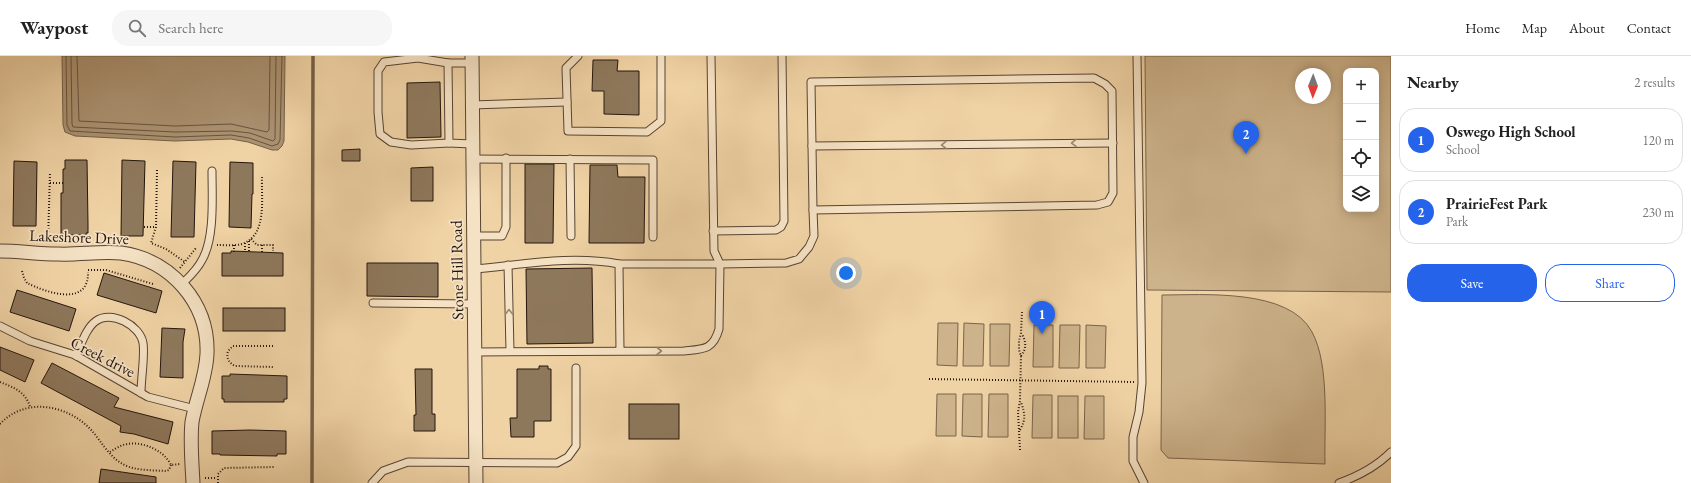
<!DOCTYPE html>
<html lang="en">
<head>
<meta charset="utf-8">
<style>
  body { margin:0; font-family:"EB Garamond",serif; background:#f6f6f6; color:#222 }
  .controls { position:absolute; right:12px; top:12px; display:grid; overflow:hidden; border-radius:8px; box-shadow:0 2px 10px #0003 }
  .controls button { width:36px; height:36px; display:grid; place-items:center; padding:0; border:0; border-bottom:1px solid #e0e0e0; background:#fff; color:#222; font:20px sans-serif }
  .compass { position:absolute; left:1295px; top:12px; width:36px; height:36px; border-radius:50%; background:#fff; box-shadow:0 2px 10px #0003; rotate:181deg }
  .you { position:absolute; left:846px; top:217px; width:14px; height:14px; margin:-10px; border:3px solid #fff; border-radius:50%; background:#1a73e8; box-shadow:0 0 0 6px #1a73e833 }
  .badge { display:grid; place-items:center; width:26px; height:26px; border-radius:50%; background:#2563eb; color:#fff; font-size:13px; font-weight:700 }
  .pin { position:absolute; translate:-50% -33px; filter:drop-shadow(0 1px 2px #0008) }
  .pin::after { content:''; position:absolute; top:21px; width:14px; height:12px; background:inherit; clip-path:polygon(0 0,100% 0,50% 100%) }
  .list { margin:0; padding:0; list-style:none }
  h2 { display:flex; justify-content:space-between; align-items:center; height:52px; margin:0; padding:0 16px; font-size:17px }
  h2 small { font-size:13px; font-weight:400; color:#767676 }
  .list li { display:grid; grid-template-columns:26px 1fr auto; gap:12px; align-items:center; box-sizing:border-box; height:64px; margin:0 8px 8px; padding:0 8px; border:1px solid #e0e0e0; border-radius:16px }
  .list b { display:block; font-size:15px; white-space:nowrap }
  .list p { margin:0; font-size:13px; white-space:nowrap; color:#767676 }
  .list em { font-size:13px; font-style:normal; color:#767676 }
  .actions { display:flex; gap:8px; padding:12px 16px }
  .actions a { flex:1; padding:9px 0; border:1px solid #2563eb; border-radius:16px; text-align:center; font-size:14px; color:#2563eb }
  .actions .main { background:#2563eb; color:#fff }
  .icon { flex:none; width:22px; height:22px; fill:none; stroke:currentColor; stroke-width:2; stroke-linecap:round; stroke-linejoin:round }
  .map { position:relative; flex:none; width:1391px; height:427px; overflow:hidden }
  header { display:flex; align-items:center; gap:24px; box-sizing:border-box; height:56px; padding:0 20px; background:#fff; border-bottom:1px solid #e0e0e0 }
  header strong { font-size:19px }
  nav { display:flex; gap:22px; margin-inline-start:auto; font-size:14px }
  .search { width:280px; height:36px; background:#f6f6f6; display:flex; align-items:center; gap:10px; box-sizing:border-box; padding:0 14px; border-radius:16px; color:#767676; font-size:15px }
  main { display:flex }
  aside { flex:1; background:#fff }
  .map>svg:first-child { display:block }
</style>
</head>
<body>
<header>
<strong>Waypost</strong>
<div class="search"><svg class="icon" aria-label="search" viewBox="0 0 24 24"><circle cx="10" cy="10" r="6"/><path d="M15 15l6 6"/></svg>Search here</div>
<nav><a>Home</a><a>Map</a><a>About</a><a>Contact</a></nav>
</header>
<main>
<div class="map">
<svg width="1391" height="427" viewBox="0 0 1391 427">
  <rect width="100%" height="100%" fill="#f0d3a5"/>
  <filter id="stains"><feTurbulence type="fractalNoise" baseFrequency=".005" numOctaves="4"/><feColorMatrix values="0 0 0 0 .2 0 0 0 0 .09 0 0 0 0 .02 0 0 0 .5 -.17"/></filter>
  <radialGradient id="worn" r=".72"><stop offset=".6" stop-color="#630" stop-opacity="0"/><stop offset="1" stop-color="#630" stop-opacity=".3"/></radialGradient>
  <g fill="#cdb38b" stroke="#78644c" fill-rule="evenodd">
    <path d="M1145 0H1391V236L1147 234ZM1346 15H1376V153H1346ZM1301 18H1325V42H1301Z"/>
    <path d="M1162 239C1203 239 1289 232 1312 276 1330 309 1324 370 1325 408L1168 402 1161 394Z"/>
    <polygon points="938,267 958,267 957,310 937,309"/>
    <polygon points="964,267 984,268 983,310 963,310"/>
    <polygon points="990,268 1010,268 1009,310 990,310"/>
    <polygon points="1034,269 1053,269 1053,311 1033,311"/>
    <polygon points="1060,269 1080,269 1079,312 1059,312"/>
    <polygon points="1086,269 1106,270 1105,312 1086,312"/>
    <polygon points="937,338 956,338 956,380 936,380"/>
    <polygon points="963,338 982,338 982,381 962,380"/>
    <polygon points="989,338 1008,338 1008,381 988,381"/>
    <polygon points="1033,339 1052,339 1052,382 1032,382"/>
    <rect x="1058" y="340" width="20" height="42"/>
    <polygon points="1085,340 1104,340 1104,383 1084,383"/>
  </g>
  <polygon fill="#ab9271" stroke="#756049" points="62,0 285,0 284,85 282,90 278,94 272,94 248,86 231,83 175,85 75,80 65,76 63,69"/>
  <g fill="none" stroke-linecap="round" stroke-linejoin="round">
    <g stroke="#68543e" stroke-width="1">
      <polyline points="66,0 67,69 70,75 175,81 231,79 249,82 272,90 278,88 280,84 282,0"/>
      <polyline points="71,0 72,68 73,71 175,76 232,75 250,77 273,85 275,83 276,0"/>
      <polyline points="77,0 79,65 175,70 231,68 267,76 269,74 270,0"/>
    </g>
    <polyline stroke="#756049" stroke-width="3.5" points="312,427 313,0"/>
  </g>
  <g fill="#8e785c" stroke="#24150c">
    <polygon points="593,4 618,4 617,15 639,15 639,59 604,58 604,35 592,35"/>
    <polygon points="440,26 441,81 407,82 407,27"/>
    <polygon points="360,93 360,105 342,105 342,94"/>
    <polygon points="65,104 87,104 88,168 88,177 86,177 86,179 61,179 61,137 63,137 63,113 65,113"/>
    <polygon points="122,104 145,105 143,180 121,180"/>
    <polygon points="14,105 37,106 36,170 13,170"/>
    <polygon points="173,105 196,106 194,181 171,181"/>
    <polygon points="230,106 253,107 253,138 252,138 251,172 229,171"/>
    <polygon points="525,108 554,108 553,187 525,187"/>
    <polygon points="590,109 617,109 618,121 645,121 644,187 589,187"/>
    <polygon points="433,111 433,145 411,145 411,112"/>
    <polygon points="231,195 283,197 283,220 222,220 222,197 231,197"/>
    <polygon points="367,207 438,207 438,241 367,240"/>
    <polygon points="592,212 593,287 527,288 526,213"/>
    <polygon points="104,217 162,235 156,257 97,239"/>
    <polygon points="17,234 76,253 69,275 10,256"/>
    <rect x="223" y="252" width="62" height="23"/>
    <polygon points="162,272 185,273 183,286 183,322 160,321"/>
    <polygon points="0,291 34,304 25,326 0,314"/>
    <polygon points="52,307 119,342 114,351 173,366 168,388 134,378 120,376 121,370 41,327"/>
    <polygon points="539,310 548,310 548,313 551,313 551,365 534,365 534,381 511,381 510,362 517,362 517,313 539,313"/>
    <polygon points="415,313 432,313 432,358 435,358 435,375 414,375 414,359 416,359"/>
    <polygon points="230,318 287,320 287,343 284,343 284,346 224,346 224,343 222,343 222,320 230,320"/>
    <rect x="629" y="348" width="50" height="35"/>
    <polygon points="250,374 286,375 286,398 277,398 277,400 220,399 220,398 212,398 212,375"/>
    <polygon points="101,413 156,421 156,427 99,427"/>
  </g>
  <g fill="none" stroke-linecap="round" stroke-linejoin="round">
    <defs>
      <g id="service">
        <polyline points="578,0 566,12 568,75 647,76 661,65 661,0"/>
        <polyline points="711,0 714,195 720,208 786,207 799,203 809,191 814,180 813,154"/>
        <polyline points="1137,0 1142,327 1139,356 1133,381 1133,405 1144,427"/>
        <polyline points="448,7 418,2 384,6 378,15 378,56 380,78 391,86 411,89 449,87"/>
        <polyline points="472,7 448,7 449,87 472,88"/>
        <polygon points="1094,22 1105,28 1112,35 1113,137 1108,146 1097,149 813,154 811,26"/>
        <polyline points="472,49 567,46"/>
        <polyline points="812,90 1113,87"/>
        <polyline points="472,103 653,104 653,181"/>
        <polyline points="570,103 571,180"/>
        <polyline points="713,175 776,174 781,171 784,165 782,0"/>
        <polyline points="474,180 502,180 506,171 506,102"/>
        <polyline points="508,209 510,295"/>
        <path d="M474 213C522 209 570 199 619 208"/>
        <path d="M182 228C190 220 197 214 202 204 215 182 212 140 212 115"/>
        <polyline points="373,247 475,248"/>
        <polyline points="0,270 30,285 75,299 148,341 195,353"/>
        <path d="M475 296 684 295C704 293 713 294 719 273L720 208H619L620 295"/>
        <path d="M76 300C81 289 86 272 96 265 111 254 140 269 143 287 145 300 141 322 141 337"/>
        <polyline points="372,427 383,415 408,406 557,407 568,401 576,390 576,312"/>
        <path d="M1339 427C1359 420 1376 411 1391 396"/>
      </g>
      <g id="minor">
        <polyline points="472,0 476,427"/>
        <path d="M0 195C19 195 38 198 58 198 79 199 100 195 121 197 171 204 209 247 207 298 206 322 196 343 192 366 190 386 192 407 193 427"/>
      </g>
    </defs>
    <use href="#service" stroke="#574432" stroke-width="9"/>
    <use href="#minor" stroke="#574432" stroke-width="15"/>
    <g stroke="#24150c" stroke-width="2" stroke-dasharray="1 2" stroke-linecap="butt">
      <polyline points="157,114 156,171 151,187 166,193 185,206"/>
      <polyline points="50,127 63,127"/>
      <polyline points="144,171 156,171"/>
      <polyline points="251,183 257,189 273,189 273,195"/>
      <polyline points="48,185 50,116"/>
      <polyline points="245,187 245,196"/>
      <path d="M217 189C225 189 235 190 242 188 268 179 261 142 262 120"/>
      <polyline points="234,189 234,196"/>
      <polyline points="249,195 249,184"/>
      <polyline points="262,196 262,189"/>
      <polyline points="180,212 196,192"/>
      <polyline points="88,214 106,214 153,228"/>
      <path d="M22 215 24 222 27 227C45 236 89 252 88 216"/>
      <path d="M273 290H233L228 295C226 302 229 307 235 310L274 311"/>
      <path d="M1021 300C1027 292 1026 286 1022 278"/>
      <polyline points="929,323 1134,326"/>
      <path d="M0 326C13 331 26 336 30 351"/>
      <path d="M0 368C26 340 69 349 92 375 101 385 109 400 121 407 133 415 151 414 166 415L169 414 171 409"/>
      <path d="M1020 374C1026 363 1025 358 1021 346"/>
      <polyline points="1020,394 1018,356 1020,345 1021,300 1019,294 1019,285 1021,277 1022,256"/>
      <path d="M110 396C115 393 120 389 127 388 142 385 164 394 171 409L180 408"/>
      <polyline points="205,422 217,422"/>
      <polyline points="218,427 218,418 224,412 274,411"/>
    </g>
    <use href="#service" stroke="#f5e2c4" stroke-width="7"/>
    <use href="#minor" stroke="#f5e2c4" stroke-width="13"/>
  </g>
  <defs><path id="oneway-chevron" d="M-2-3.5L2.5 0L-2 3.5" fill="none" stroke-width="1.6" stroke-linecap="round" stroke-linejoin="round"/></defs>
  <g stroke="#978671">
    <use href="#oneway-chevron" transform="translate(1074 87) rotate(179)"/>
    <use href="#oneway-chevron" transform="translate(944 89) rotate(179)"/>
    <use href="#oneway-chevron" transform="translate(509 256) rotate(-91)"/>
    <use href="#oneway-chevron" transform="translate(659 295)"/>
  </g>
  <g text-anchor="middle" dominant-baseline="central" stroke-width="3.5" stroke-linejoin="round" paint-order="stroke">
    <g font-size="16" fill="#24150c" stroke="#f5e2c4">
      <text transform="translate(79 181) rotate(2)">Lakeshore Drive</text>
      <text transform="translate(457 214) rotate(-91)">Stone Hill Road</text>
      <text transform="translate(103 301) rotate(27)">Creek drive</text>
    </g>
  </g>
  <rect width="100%" height="100%" filter="url(#stains)"/>
  <rect width="100%" height="100%" fill="url(#worn)"/>
</svg>
<div class="controls">
<button>+</button>
<button>−</button>
<button><svg class="icon" aria-label="locate" viewBox="0 0 24 24"><circle cx="12" cy="12" r="6"/><path d="M12 2v4M12 18v4M2 12h4M18 12h4"/></svg></button>
<button><svg class="icon" aria-label="layers" viewBox="0 0 24 24"><path d="M12 4l9 5-9 5-9-5zM3 14l9 5 9-5"/></svg></button>
</div>
<svg class="compass" viewBox="-18 -18 36 36"><path d="M0-13l5 13h-10z" fill="#e53935"/><path d="M0 13l5-13h-10z" fill="#767676"/></svg>
<div class="you"></div>
<div class="pin badge" style="left:1042px;top:278px">1</div>
<div class="pin badge" style="left:1246px;top:98px">2</div>
</div>
<aside>
<h2>Nearby<small>2 results</small></h2>
<ul class="list">
<li><span class="badge">1</span><div><b>Oswego High School</b><p>School</p></div><em>120 m</em></li>
<li><span class="badge">2</span><div><b>PrairieFest Park</b><p>Park</p></div><em>230 m</em></li>
</ul>
<div class="actions"><a class="main">Save</a><a>Share</a></div>
</aside>
</main>
</body>
</html>
